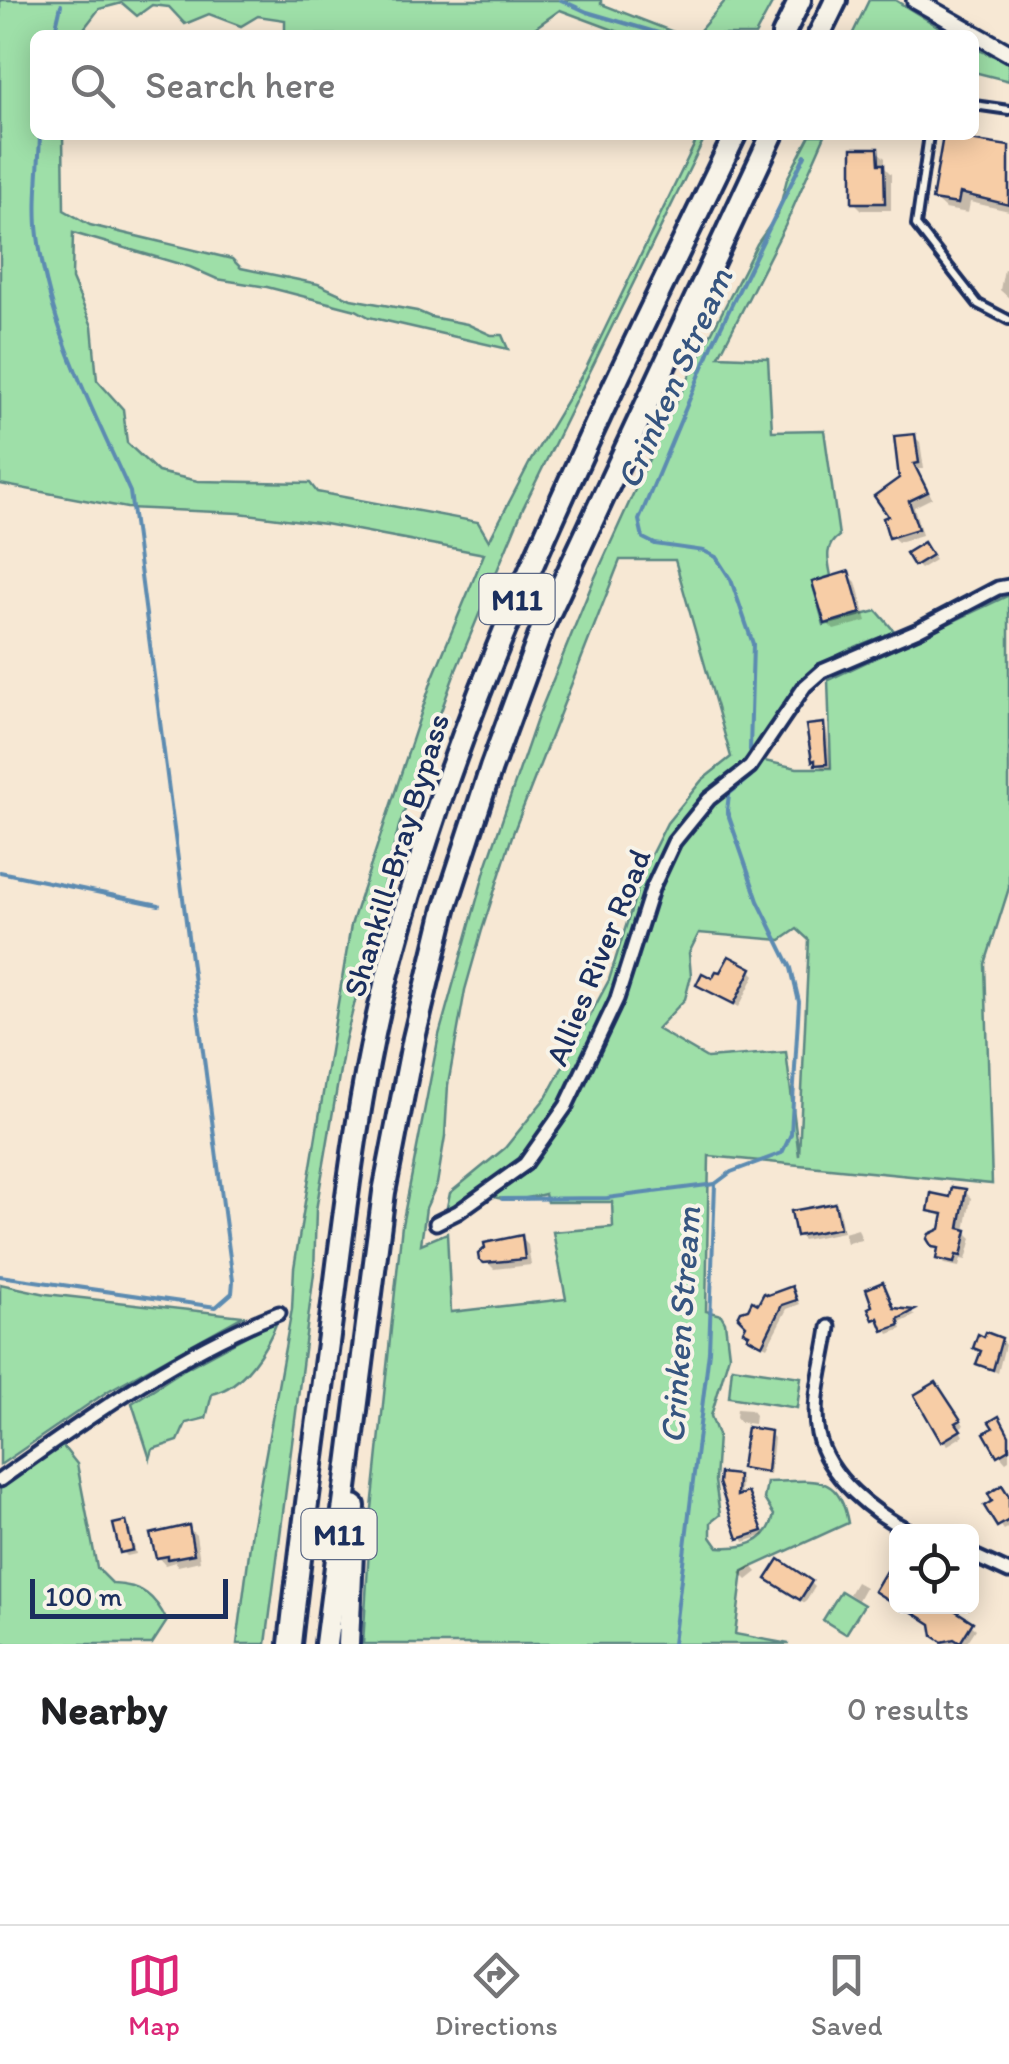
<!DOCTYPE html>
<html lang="en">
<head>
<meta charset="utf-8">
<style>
  body { margin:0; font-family:Itim,sans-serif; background:#f6f6f6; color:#202124 }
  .controls { position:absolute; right:30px; bottom:30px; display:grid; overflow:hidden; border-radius:15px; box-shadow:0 5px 25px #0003 }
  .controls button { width:90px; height:90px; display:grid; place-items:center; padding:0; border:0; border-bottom:2px solid #e0e0e0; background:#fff; color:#202124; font:50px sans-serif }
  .scale { position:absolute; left:30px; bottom:25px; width:198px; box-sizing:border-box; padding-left:10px; border:5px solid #1b2f5e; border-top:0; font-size:28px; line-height:35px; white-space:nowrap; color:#1b2f5e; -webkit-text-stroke:8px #f7f3e8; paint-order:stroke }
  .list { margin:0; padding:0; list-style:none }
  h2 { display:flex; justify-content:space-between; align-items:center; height:130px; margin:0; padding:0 40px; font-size:42px }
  h2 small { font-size:32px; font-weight:400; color:#757577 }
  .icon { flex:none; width:55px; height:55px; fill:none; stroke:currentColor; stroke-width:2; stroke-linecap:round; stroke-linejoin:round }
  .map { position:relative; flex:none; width:1009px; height:1644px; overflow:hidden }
  .search { position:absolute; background:#fff; box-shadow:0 5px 25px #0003; left:30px; right:30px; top:30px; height:110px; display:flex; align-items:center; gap:25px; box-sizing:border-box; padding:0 35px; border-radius:15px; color:#757577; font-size:38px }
  .sheet { height:280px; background:#fff }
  nav { display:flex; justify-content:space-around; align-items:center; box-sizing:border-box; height:140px; border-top:2px solid #e0e0e0; background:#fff; font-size:28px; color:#757577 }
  nav a { display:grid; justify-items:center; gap:5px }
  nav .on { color:#db2777 }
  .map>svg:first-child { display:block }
</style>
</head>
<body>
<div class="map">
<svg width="1009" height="1644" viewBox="0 0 1009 1644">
  <rect width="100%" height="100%" fill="#f7e8d4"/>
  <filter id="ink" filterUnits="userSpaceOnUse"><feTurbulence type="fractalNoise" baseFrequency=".01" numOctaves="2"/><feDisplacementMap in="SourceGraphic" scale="20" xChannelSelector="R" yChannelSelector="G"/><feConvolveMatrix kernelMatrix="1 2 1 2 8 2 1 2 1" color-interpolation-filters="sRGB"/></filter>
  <g filter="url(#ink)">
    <g fill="#9edfa8" stroke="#5c8783" stroke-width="2.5" fill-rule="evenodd">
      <polygon points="0,0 601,0 601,4 681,35 627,35 560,10 525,35 285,35 285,20 258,16 241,26 209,14 185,24 169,7 152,5 137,16 122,3 99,9 79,35 35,35 35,135 63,135 64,210 90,225 232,259 241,268 318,284 351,299 417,311 431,317 467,324 491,335 502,335 508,349 369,317 356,310 267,287 217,279 190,267 73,233 72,279 92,326 97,380 123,409 127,443 158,472 198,481 310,483 317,492 478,522 489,541 531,460 585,370 699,135 706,135 523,508 456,670 399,826 345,1041 316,1210 314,1273 266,1644 237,1644 252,1530 292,1309 294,1268 351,925 433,677 484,554 325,524 239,513 127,508 0,484"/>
      <polygon points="774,0 755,35 696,35 725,1"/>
      <polygon points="869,0 895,0 952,35 852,35"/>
      <polygon points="974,48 1009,62 1009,81 974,72"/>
      <path d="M810 135H825L785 226 719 356 768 358 772 431 824 430 839 536C824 546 828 560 831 576L812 582 824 625 877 611 895 632C853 646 810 663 785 702 771 724 759 746 740 765L742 776 760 760 797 768H831L828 680 1009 595V888L985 964 992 1184 709 1156 706 1311 721 1315 725 1322 729 1355 711 1416 718 1435 715 1481 720 1515 711 1522V1537L718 1547C744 1549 768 1543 774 1515L764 1499 767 1482C811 1482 839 1470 848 1523L743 1571 735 1634 789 1644H363L371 1518 402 1225 439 1035 486 867 537 719 592 584 665 424 757 244 778 214 787 179ZM620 560H675L731 757 702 780 667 823 644 869 609 980 547 1096 505 1148 450 1193 447 1207 453 1211 482 1191C501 1204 523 1200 545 1194L547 1202H612L613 1227 553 1232 566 1299 451 1312 447 1233 421 1244 426 1208 437 1184 445 1136 448 1085 465 990 482 930 512 836ZM797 929 809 940 799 1156 786 1052 707 1058 657 1029 685 999 691 976 689 953 699 933 781 940Z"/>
      <polygon points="0,1284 46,1294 243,1316 108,1391 0,1465"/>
      <path d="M278 1319C267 1349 243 1387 212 1394L206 1418 186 1423 178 1441 153 1449 150 1459 132 1403 183 1370Z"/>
      <polygon points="732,1367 801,1377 797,1408 729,1397"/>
      <path d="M58 1440 77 1464 97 1568 113 1584C142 1585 155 1596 167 1621L152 1644H0V1480Z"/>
      <polygon points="841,1591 864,1605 846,1634 823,1620"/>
    </g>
    <g fill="#0003">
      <polygon points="1009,149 1009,211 970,202 968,213 945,209 934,199"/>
      <polygon points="877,151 885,158 885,168 891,174 891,210 862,210 854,202"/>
      <polygon points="1004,269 1009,270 1009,298 1000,290"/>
      <polygon points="914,436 920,442 924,469 918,469 932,498 914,507 922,535 898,542 891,536 892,518"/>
      <polygon points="928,550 935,560 920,569 916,565"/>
      <polygon points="848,574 856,582 867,621 834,630 827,623"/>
      <polygon points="823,726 827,731 831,768 822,768 814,760"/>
      <polygon points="750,970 755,975 739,1007 699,984"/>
      <polygon points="965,1192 971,1198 965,1231 972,1238 966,1260 961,1259 959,1267 944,1264 938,1258 945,1218 930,1210"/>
      <polygon points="834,1205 839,1210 843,1232 803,1240 798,1235"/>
      <polygon points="858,1229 862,1240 847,1243 844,1233"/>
      <polygon points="521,1238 528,1245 531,1265 494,1269 486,1261"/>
      <polygon points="883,1285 895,1311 916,1315 900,1323 902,1329 889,1334 882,1322 875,1319"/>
      <polygon points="792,1289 800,1304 787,1309 767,1347 755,1341 750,1337 758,1307"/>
      <polygon points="1001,1340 1005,1345 998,1373 979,1364 981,1352 976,1348"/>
      <polygon points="940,1389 964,1425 959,1428 963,1436 948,1445 943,1440"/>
      <polygon points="737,1409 751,1410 755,1415 754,1424 740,1422 736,1417"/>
      <polygon points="998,1419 1009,1433 1009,1460 1006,1462 999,1454"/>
      <polygon points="769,1433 774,1438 770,1475 748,1472 743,1467"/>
      <polygon points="737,1477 741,1481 740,1497 747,1495 751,1499 765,1535 744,1542 722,1482"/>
      <polygon points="1009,1497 1009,1527 1004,1530 988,1507"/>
      <polygon points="126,1524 130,1528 136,1554 127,1556 122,1551"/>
      <polygon points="188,1528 196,1535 200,1561 178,1566 175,1562 165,1565 158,1557"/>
      <polygon points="751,1565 757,1572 747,1580 740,1573"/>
      <polygon points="856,1582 865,1587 858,1600 849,1594"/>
      <polygon points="774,1583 811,1583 815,1587 805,1603"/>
      <polygon points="901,1606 948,1606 976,1629 966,1644 946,1644 941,1641 934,1625"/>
    </g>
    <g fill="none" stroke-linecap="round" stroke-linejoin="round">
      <g stroke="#5c8bb1" stroke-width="4">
        <polyline points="561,0 587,12 665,35"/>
        <polyline points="54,35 61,5"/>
        <polyline points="750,750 753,644 731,580 716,557 704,551 655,544 643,538 639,520 713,343 805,155"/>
        <polyline points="0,872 159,905"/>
        <polyline points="502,1199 607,1198 715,1184"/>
        <path d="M0 1276 216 1307 232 1293 233 1281 130 492C93 410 49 327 38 236 34 204 39 168 40 135"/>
        <polyline points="673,1644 709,1351 715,1184 731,1172 782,1153 791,1134 799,1002 791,968 758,901 727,811 729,794 751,776"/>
      </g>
    </g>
    <g fill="#f7cda6" stroke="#1b2f5e" stroke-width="2.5">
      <polygon points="943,136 1009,146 1009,205 960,193 958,204 932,200"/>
      <polygon points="852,148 878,148 879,164 884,164 885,203 852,203"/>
      <polygon points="915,434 919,463 914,464 928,492 909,501 918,529 889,538 883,518 888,516 874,496 899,478 894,436"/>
      <polygon points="924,542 932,555 914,566 906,553"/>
      <polygon points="849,571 861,613 825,624 812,582"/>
      <polygon points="824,723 827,764 815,765 815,760 812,761 806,725"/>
      <polygon points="729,956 752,968 734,1004 696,985 702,973 712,978 716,971 720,972"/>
      <polygon points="952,1187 966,1189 959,1228 967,1230 961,1256 956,1255 954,1263 936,1259 938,1248 932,1247 927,1239 929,1234 940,1229 943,1214 928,1211 931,1193 950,1197"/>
      <polygon points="835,1203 840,1228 796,1236 791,1211"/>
      <polygon points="522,1235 525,1259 484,1263 479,1260 478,1254 485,1248 484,1243"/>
      <polygon points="883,1282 894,1308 915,1310 898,1319 900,1325 883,1331 878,1318 873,1320 868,1308 872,1306 866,1289"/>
      <polygon points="792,1286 797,1300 782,1305 762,1345 747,1337 749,1334 743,1331 746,1325 738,1317 741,1311 748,1309 752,1301 758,1304 764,1293 768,1295"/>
      <polygon points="986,1332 1002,1338 993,1370 976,1364 981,1351 973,1348 978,1334 984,1337"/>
      <polygon points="936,1382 961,1420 956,1423 961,1430 941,1442 914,1395"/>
      <polygon points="999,1416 1009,1435 1009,1449 997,1456 984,1433 993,1428 989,1422"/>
      <polygon points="747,1427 771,1431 767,1472 741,1468"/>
      <polygon points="720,1473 738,1475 737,1496 748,1492 763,1531 738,1539 719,1483"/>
      <polygon points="1002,1485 1009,1496 1009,1520 997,1527 984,1506 992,1501 988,1494"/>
      <polygon points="126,1521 133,1550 120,1553 113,1524"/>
      <polygon points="189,1525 194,1554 168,1559 168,1556 156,1558 150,1534"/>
      <polygon points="779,1559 812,1581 800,1600 766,1579"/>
      <polygon points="886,1571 896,1578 896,1605 874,1591"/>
      <polygon points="903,1606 948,1606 973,1622 960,1643 954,1639 942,1642 933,1636 931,1624"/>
    </g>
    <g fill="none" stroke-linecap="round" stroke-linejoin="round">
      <defs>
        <g id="service">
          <polyline points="974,105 1009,110"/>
          <polyline points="929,135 916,225 978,304 1009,320"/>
        </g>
        <g id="minor">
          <polyline points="436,1223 458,1212 525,1164 566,1106 617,999 652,889 674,842 709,799 750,767 805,686 822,671 918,630 998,588 1009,586"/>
          <path d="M829 1327C825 1361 811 1399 818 1434 827 1477 874 1514 911 1532"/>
          <path d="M0 1480C86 1419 180 1351 279 1313"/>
          <polyline points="972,1555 1009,1572"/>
        </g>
        <polyline id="tertiary" points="915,0 1009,53"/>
        <g id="motorway">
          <polyline points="783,35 800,0"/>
          <polyline points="819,35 836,0"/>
          <path d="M290 1644C302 1533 318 1422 332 1312 346 1201 359 1090 386 981 461 683 603 410 735 135"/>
          <polyline points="326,1644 384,1192 414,1038 445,909 491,768 544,624 772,135"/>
          <polyline points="348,1644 354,1506"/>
        </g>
      </defs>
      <use href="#service" stroke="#1b2f5e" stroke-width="14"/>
      <use href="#minor" stroke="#1b2f5e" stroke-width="19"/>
      <use href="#tertiary" stroke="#1b2f5e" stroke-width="22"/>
      <use href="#motorway" stroke="#1b2f5e" stroke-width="28"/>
      <use href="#service" stroke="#f7f3e8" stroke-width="6"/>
      <use href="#minor" stroke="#f7f3e8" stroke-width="11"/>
      <use href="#tertiary" stroke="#f7f3e8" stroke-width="15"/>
      <use href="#motorway" stroke="#f7f3e8" stroke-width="20"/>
    </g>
  </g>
  <g text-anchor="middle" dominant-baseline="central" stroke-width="8" stroke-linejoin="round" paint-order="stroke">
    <g fill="#f7f3e8" stroke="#5d6a87" stroke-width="2.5">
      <rect x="479.5" y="574" width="75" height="50" rx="8"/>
      <rect x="301.5" y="1509" width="75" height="50" rx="8"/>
    </g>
    <g font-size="30" font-weight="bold" fill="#1b2f5e">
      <text x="517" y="599">M11</text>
      <text x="339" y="1534">M11</text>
    </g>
    <g font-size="32" fill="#1b2f5e" stroke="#f7f3e8">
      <text transform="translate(396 855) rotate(-73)">Shankill-Bray Bypass</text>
      <text transform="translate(598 957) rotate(-68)">Allies River Road</text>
    </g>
    <g font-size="35" font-style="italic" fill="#365580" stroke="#f7f3e8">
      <text transform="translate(674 378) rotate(-66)">Crinken Stream</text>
      <text transform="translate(680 1325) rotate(-86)">Crinken Stream</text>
    </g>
  </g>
</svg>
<div class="controls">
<button><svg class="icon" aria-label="locate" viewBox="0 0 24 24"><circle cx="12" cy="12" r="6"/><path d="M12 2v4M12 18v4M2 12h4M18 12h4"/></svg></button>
</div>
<div class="scale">100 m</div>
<div class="search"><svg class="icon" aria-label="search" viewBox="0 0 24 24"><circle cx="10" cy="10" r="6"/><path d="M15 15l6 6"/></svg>Search here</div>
</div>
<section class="sheet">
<h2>Nearby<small>0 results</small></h2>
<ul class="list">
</ul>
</section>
<nav>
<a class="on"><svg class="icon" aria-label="map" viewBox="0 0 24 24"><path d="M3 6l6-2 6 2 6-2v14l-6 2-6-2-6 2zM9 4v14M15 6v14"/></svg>Map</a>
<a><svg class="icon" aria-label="directions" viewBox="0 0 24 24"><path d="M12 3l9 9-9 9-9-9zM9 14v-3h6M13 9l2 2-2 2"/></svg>Directions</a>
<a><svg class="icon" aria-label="saved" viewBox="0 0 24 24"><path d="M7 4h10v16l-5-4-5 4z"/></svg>Saved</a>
</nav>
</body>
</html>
